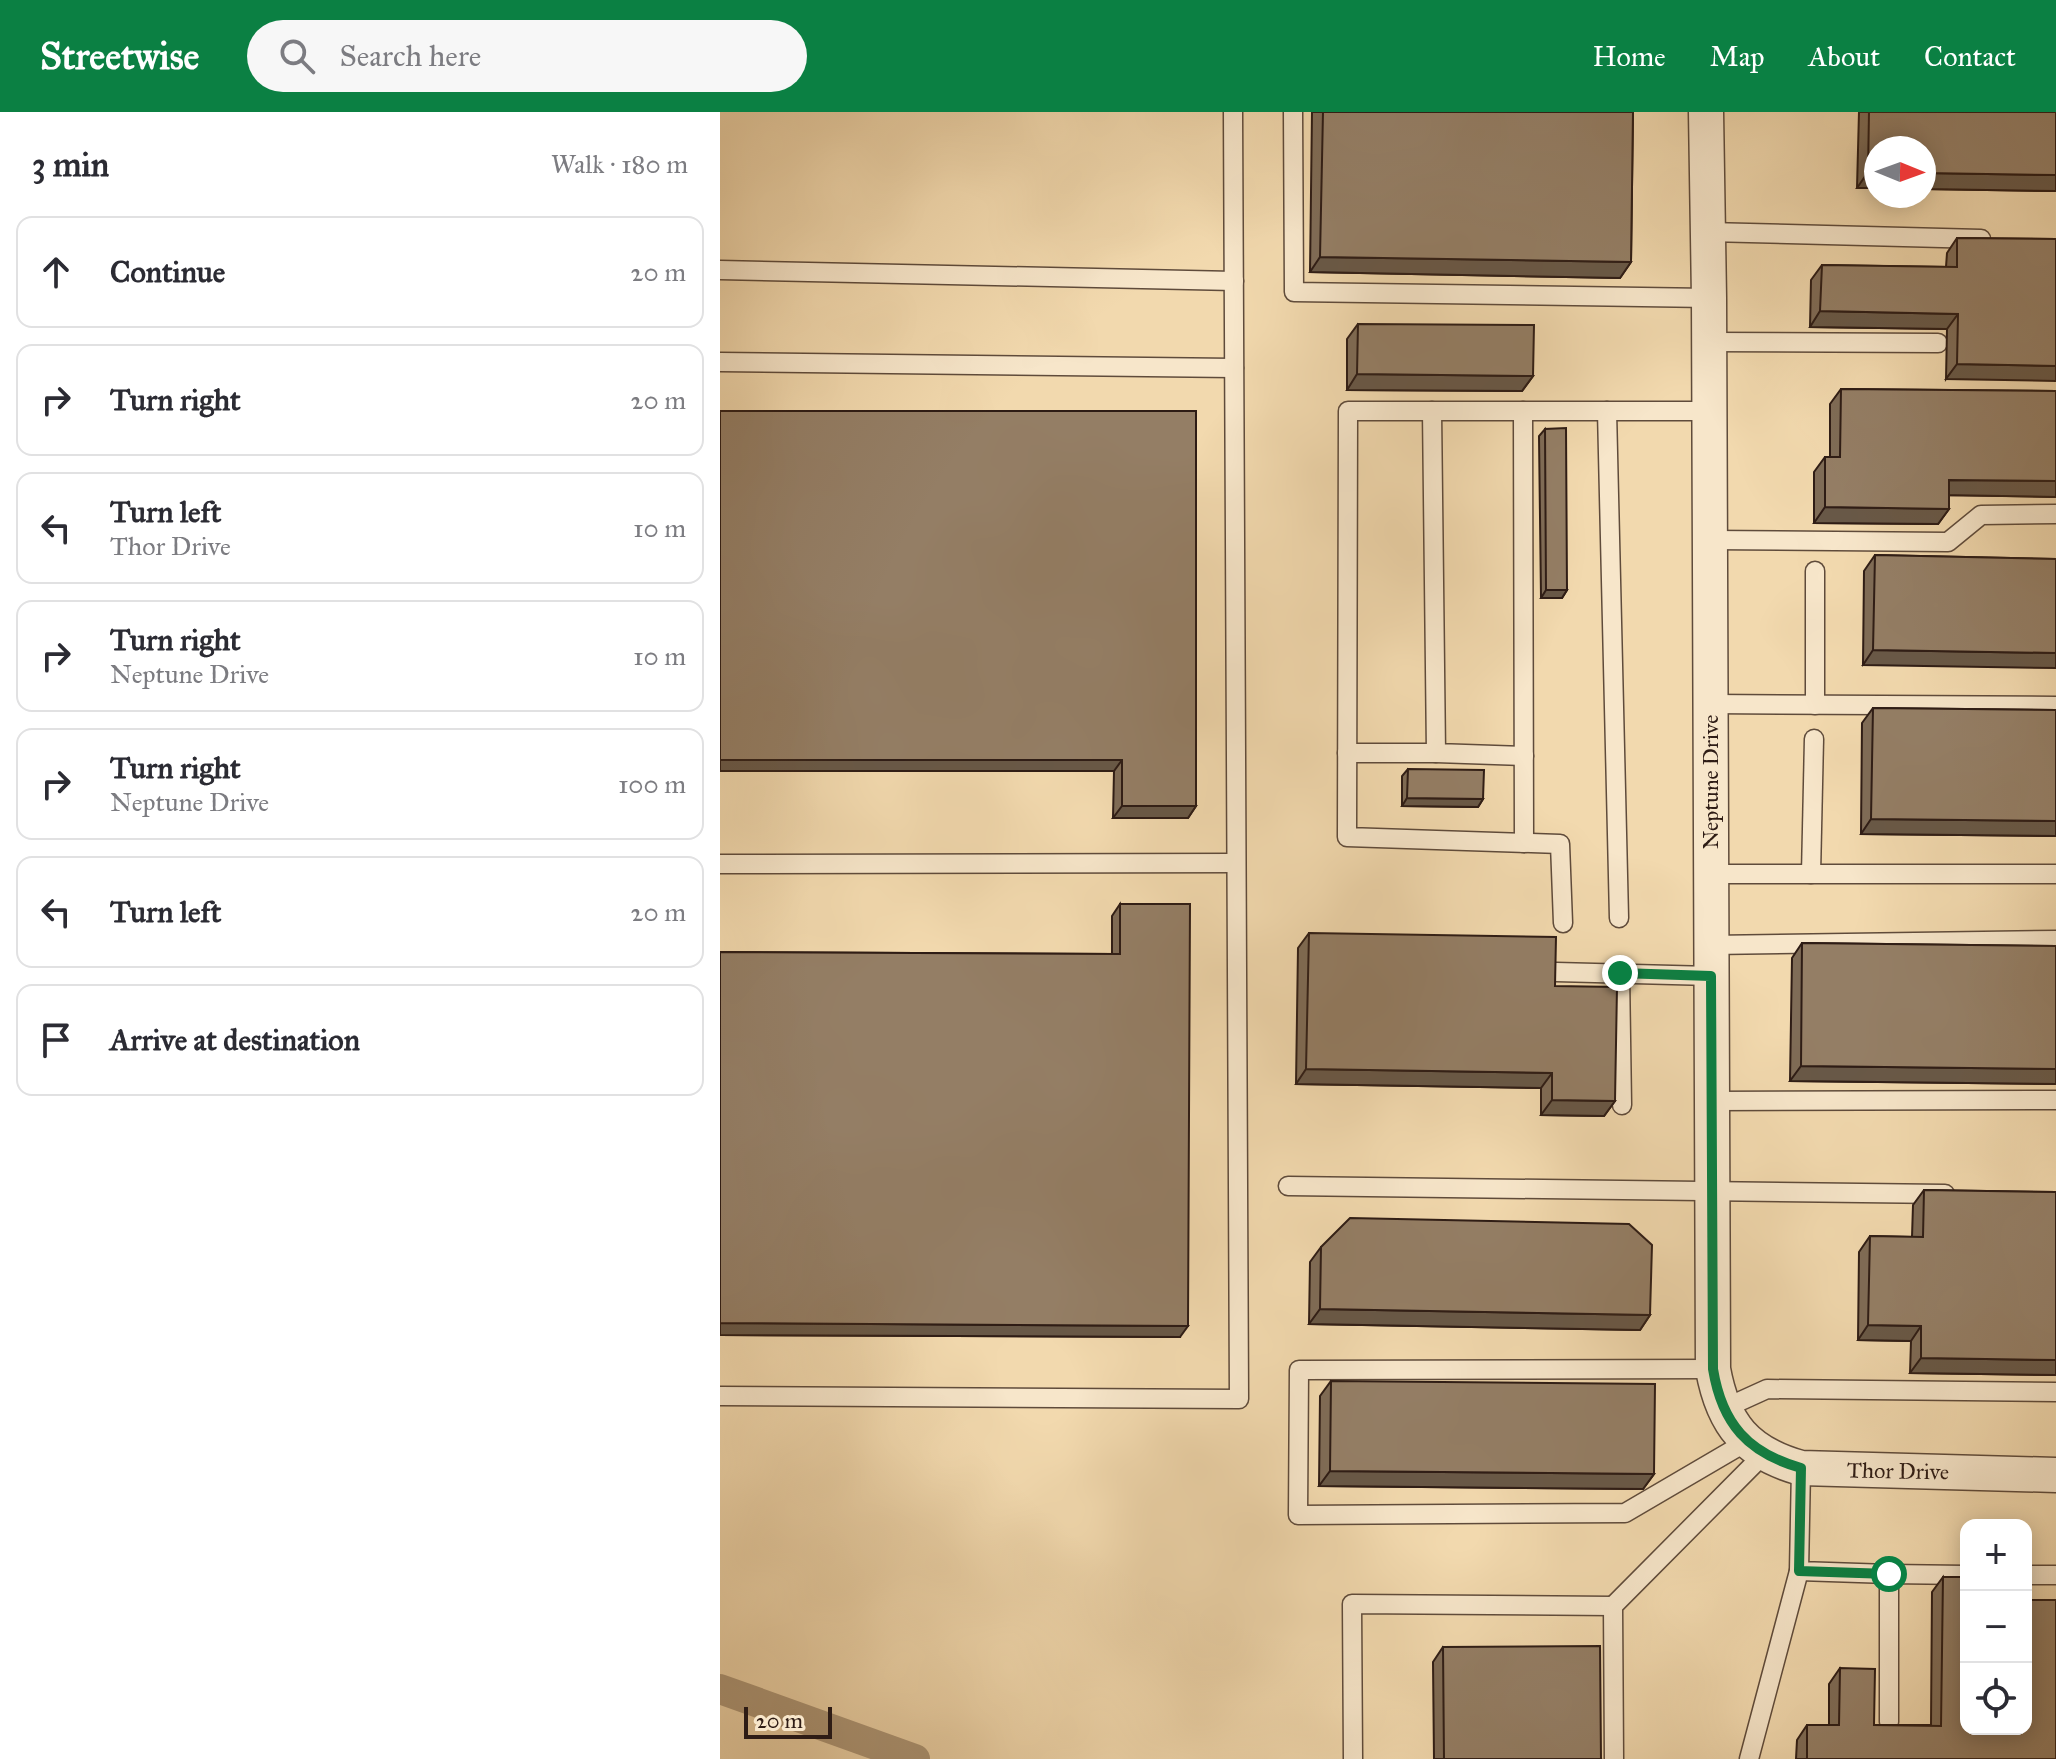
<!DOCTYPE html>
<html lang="en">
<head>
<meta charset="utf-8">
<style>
  body { margin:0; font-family:"IM FELL Great Primer",serif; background:#f7f7f7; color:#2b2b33 }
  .controls { position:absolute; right:24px; bottom:24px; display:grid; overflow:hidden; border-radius:16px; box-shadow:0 4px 20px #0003 }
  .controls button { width:72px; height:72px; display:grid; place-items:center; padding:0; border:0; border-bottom:2px solid #e1e1e2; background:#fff; color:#2b2b33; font:40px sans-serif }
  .compass { position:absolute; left:1144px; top:24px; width:72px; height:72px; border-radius:50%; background:#fff; box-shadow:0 4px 20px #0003; rotate:91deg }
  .scale { position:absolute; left:24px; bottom:20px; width:88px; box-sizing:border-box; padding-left:8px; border:4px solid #2e1c15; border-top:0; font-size:22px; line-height:28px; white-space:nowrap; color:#2e1c15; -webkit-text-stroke:6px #f7e6ca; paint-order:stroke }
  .stop { position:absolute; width:24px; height:24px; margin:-18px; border:6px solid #0b8043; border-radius:50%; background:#fff }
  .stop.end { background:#0b8043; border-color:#fff; box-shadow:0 2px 8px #0008 }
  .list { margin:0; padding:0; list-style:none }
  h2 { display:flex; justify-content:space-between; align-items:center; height:104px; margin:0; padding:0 32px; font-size:34px }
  h2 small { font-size:26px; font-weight:400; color:#7c7c81 }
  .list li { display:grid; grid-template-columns:52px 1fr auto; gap:24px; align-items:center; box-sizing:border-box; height:112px; margin:0 16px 16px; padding:0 16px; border:2px solid #e1e1e2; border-radius:16px }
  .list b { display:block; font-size:30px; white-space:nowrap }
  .list p { margin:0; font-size:26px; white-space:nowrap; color:#7c7c81 }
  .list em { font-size:26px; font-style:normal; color:#7c7c81 }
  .icon { flex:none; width:44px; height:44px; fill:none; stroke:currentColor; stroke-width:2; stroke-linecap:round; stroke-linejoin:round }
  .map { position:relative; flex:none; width:1336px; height:1647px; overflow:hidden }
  header { display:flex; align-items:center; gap:48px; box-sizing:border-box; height:112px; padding:0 40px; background:#0b8043; color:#fff }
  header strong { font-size:38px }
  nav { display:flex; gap:44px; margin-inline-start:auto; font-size:28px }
  .search { width:560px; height:72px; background:#f7f7f7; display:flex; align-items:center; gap:20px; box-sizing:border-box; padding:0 28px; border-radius:44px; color:#7c7c81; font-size:30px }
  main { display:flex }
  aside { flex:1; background:#fff }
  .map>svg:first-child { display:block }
</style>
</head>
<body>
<header>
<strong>Streetwise</strong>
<div class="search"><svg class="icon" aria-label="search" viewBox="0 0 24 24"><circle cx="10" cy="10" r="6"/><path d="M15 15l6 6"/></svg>Search here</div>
<nav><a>Home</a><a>Map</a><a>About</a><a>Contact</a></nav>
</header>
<main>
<aside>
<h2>3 min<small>Walk · 180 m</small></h2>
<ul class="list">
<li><svg class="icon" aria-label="ahead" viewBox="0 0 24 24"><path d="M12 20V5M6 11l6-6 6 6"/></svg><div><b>Continue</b></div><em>20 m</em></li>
<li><svg class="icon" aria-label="right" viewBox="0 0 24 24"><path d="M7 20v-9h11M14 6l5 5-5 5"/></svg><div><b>Turn right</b></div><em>20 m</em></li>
<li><svg class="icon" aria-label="left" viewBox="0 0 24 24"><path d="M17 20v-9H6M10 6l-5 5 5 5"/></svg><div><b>Turn left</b><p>Thor Drive</p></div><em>10 m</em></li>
<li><svg class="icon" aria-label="right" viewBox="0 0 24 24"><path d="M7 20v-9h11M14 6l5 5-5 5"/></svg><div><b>Turn right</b><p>Neptune Drive</p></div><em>10 m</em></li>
<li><svg class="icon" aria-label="right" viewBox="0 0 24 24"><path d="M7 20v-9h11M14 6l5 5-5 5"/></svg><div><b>Turn right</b><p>Neptune Drive</p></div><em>100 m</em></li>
<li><svg class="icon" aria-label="left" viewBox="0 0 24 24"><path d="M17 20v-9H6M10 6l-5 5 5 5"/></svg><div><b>Turn left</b></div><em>20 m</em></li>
<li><svg class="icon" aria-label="arrive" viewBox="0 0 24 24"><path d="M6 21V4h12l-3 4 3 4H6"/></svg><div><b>Arrive at destination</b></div></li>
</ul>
</aside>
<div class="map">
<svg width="1336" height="1647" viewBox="0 0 1336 1647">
  <rect width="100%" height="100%" fill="#f2d9ae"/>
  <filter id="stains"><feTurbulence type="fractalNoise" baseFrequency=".0025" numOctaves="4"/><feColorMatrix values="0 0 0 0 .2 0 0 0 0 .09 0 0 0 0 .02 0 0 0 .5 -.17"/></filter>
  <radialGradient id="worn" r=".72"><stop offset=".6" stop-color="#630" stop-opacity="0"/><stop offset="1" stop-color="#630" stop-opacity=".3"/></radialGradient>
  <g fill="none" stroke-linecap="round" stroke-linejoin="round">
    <polyline stroke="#af997a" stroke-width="30" points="0,1577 195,1647"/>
    <defs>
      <g id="service">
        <polyline points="573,0 574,180 989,186"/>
        <polyline points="988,120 1261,127"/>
        <polyline points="0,158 514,169"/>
        <polyline points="989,230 1218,231"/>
        <polyline points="0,250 514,256"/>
        <polyline points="712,299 716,641 804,644"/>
        <polyline points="803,299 804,731"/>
        <polyline points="887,299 899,806"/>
        <polyline points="990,428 1228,430 1261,403 1336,402"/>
        <polyline points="1095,459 1095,593"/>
        <polyline points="990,592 1336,594"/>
        <polyline points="627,641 716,641"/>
        <polyline points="0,752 516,751"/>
        <polyline points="991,762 1336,762"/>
        <polyline points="1091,762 1094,627"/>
        <polyline points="843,811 840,732 627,725 628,299 989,299"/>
        <polyline points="991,833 1336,828"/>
        <polyline points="836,860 991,864"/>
        <polyline points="900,861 902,993"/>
        <polyline points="992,989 1336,988"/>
        <polyline points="568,1074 1225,1082"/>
        <polyline points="993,1257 579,1258 578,1403 905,1401 1028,1329"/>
        <polyline points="0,1284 519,1287 513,0"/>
        <polyline points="1003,1297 1047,1277 1336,1280"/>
        <polyline points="1081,1356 1079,1459 1169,1462"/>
        <polyline points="1306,1463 1336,1463"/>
        <polyline points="1169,1610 1169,1462 1246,1463"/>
        <polyline points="633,1647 632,1492 893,1494"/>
        <polyline points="894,1647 893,1494 1044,1342"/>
        <polyline points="1029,1647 1079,1459"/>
      </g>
      <path id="minor" d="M986 0 989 186 993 1257C1003 1313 1027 1341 1081 1356L1336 1363"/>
    </defs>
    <use href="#service" stroke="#5f4b3b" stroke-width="21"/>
    <use href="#minor" stroke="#5f4b3b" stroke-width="37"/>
    <use href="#service" stroke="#f7e6ca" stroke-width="18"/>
    <use href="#minor" stroke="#f7e6ca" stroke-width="34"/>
  </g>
  <g fill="#7f6c57" stroke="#2e1c15" stroke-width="2">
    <polygon points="592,0 913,0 911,150 900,166 590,160"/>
    <polygon points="1139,0 1336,0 1336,79 1204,77 1204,36 1156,76 1137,76"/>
    <polygon points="1237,126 1336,127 1226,267 1227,217 1090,215 1091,168 1102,153 1226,155 1227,141"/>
    <polygon points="638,212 813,264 802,279 627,278 627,227"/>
    <polygon points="1121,277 1336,279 1336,385 1229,383 1229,397 1218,412 1094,411 1094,360 1105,345 1110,345 1110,292"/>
    <polygon points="0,299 476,694 468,706 393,706 394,659"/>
    <polygon points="825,317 847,478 842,486 821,486 819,324"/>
    <polygon points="1155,443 1336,447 1143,553 1144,459"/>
    <polygon points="1153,596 1336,598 1336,724 1141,722 1142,611"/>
    <polygon points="688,657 763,687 758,695 682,694 682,664"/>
    <polygon points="400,792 460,1225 0,1223 0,840 392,842 392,804"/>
    <polygon points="589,821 835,874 895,989 884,1004 821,1003 821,976 576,972 578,836"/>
    <polygon points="1082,831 1336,834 1336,972 1070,969 1072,846"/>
    <polygon points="1204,1078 1336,1080 1336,1263 1190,1261 1191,1229 1138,1228 1139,1140 1150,1124 1192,1125 1193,1093"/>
    <polygon points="601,1135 930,1203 920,1218 589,1212 590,1150"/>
    <polygon points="611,1269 934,1362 923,1377 599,1374 600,1284"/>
    <polygon points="1223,1465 1246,1617 1336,1647 1076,1647 1077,1628 1087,1613 1109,1613 1109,1572 1120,1556 1154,1613 1211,1613 1212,1480"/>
    <polygon points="723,1535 881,1647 714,1647 713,1550"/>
  </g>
  <g fill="#685847" stroke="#2e1c15" stroke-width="2">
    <polygon points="1148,60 1156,61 1156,76 1137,76"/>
    <polygon points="1204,61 1336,63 1336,79 1204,77"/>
    <polygon points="600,145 911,150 900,166 590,160"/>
    <polygon points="1100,199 1238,202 1227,217 1090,215"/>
    <polygon points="1237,252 1336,254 1336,269 1226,267"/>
    <polygon points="637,262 813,264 802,279 627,278"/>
    <polygon points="1229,368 1336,369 1336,385 1219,383"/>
    <polygon points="1105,395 1229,397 1218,412 1094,411"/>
    <polygon points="826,478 847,478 842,486 821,486"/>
    <polygon points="1153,538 1336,541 1336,556 1143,553"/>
    <polygon points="0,648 402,648 394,659 0,659"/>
    <polygon points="687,686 763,687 758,695 682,694"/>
    <polygon points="402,694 476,694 468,706 393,706"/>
    <polygon points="1151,707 1336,709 1336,724 1141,722"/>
    <polygon points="1081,954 1336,957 1336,972 1070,969"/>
    <polygon points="586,957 832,961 821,976 576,972"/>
    <polygon points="832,988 895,989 884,1004 821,1003"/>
    <polygon points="600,1197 930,1203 920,1218 589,1212"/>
    <polygon points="0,1211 468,1214 460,1225 0,1223"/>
    <polygon points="1148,1213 1201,1214 1191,1229 1138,1228"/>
    <polygon points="1201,1246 1336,1248 1336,1263 1190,1261"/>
    <polygon points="610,1359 934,1362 923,1377 599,1374"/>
  </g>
  <g fill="#947e65" stroke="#2e1c15" stroke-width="2">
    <polygon points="603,0 913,0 911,150 600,145"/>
    <polygon points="1149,0 1336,0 1336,63 1204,61 1204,36 1156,36 1156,61 1148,60"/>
    <polygon points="1237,126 1336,127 1336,254 1237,252 1238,202 1100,199 1102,153 1237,155"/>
    <polygon points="638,212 814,213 813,264 637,262"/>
    <polygon points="1121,277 1336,279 1336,369 1229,368 1229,397 1105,395 1105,345 1120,345"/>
    <polygon points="0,299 476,299 476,694 402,694 402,648 0,648"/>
    <polygon points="846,316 847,478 826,478 825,317"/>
    <polygon points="1155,443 1336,447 1336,541 1153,538"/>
    <polygon points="1153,596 1336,598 1336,709 1151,707"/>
    <polygon points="688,657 764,658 763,687 687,686"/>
    <polygon points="400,792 470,792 468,1214 0,1211 0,840 400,842"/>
    <polygon points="589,821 836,825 835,874 897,875 895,989 832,988 832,961 586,957"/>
    <polygon points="1082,831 1336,834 1336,957 1081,954"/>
    <polygon points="1204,1078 1336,1080 1336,1248 1201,1246 1201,1214 1148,1213 1150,1124 1203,1125"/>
    <polygon points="630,1106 909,1112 932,1133 930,1203 600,1197 601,1135"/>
    <polygon points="611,1269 935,1272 934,1362 610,1359"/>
    <polygon points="1223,1465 1246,1465 1246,1617 1306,1617 1306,1488 1336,1488 1336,1647 1087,1647 1087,1613 1119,1613 1120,1556 1155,1557 1154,1613 1221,1614"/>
    <polygon points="880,1534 881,1647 724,1647 723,1535"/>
  </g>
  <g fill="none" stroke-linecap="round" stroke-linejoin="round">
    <path stroke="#0b8043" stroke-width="10" d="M900 861 991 864 993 1257C1002 1312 1028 1341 1081 1356L1079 1459 1169 1462"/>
  </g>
  <g text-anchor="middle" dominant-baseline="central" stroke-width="6" stroke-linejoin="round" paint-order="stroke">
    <g font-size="22" fill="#2e1c15" stroke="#f7e6ca">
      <text transform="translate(990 670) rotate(-90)">Neptune Drive</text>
      <text transform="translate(1178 1359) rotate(1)">Thor Drive</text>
    </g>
  </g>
  <rect width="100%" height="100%" filter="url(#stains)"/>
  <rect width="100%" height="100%" fill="url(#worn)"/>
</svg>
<div class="controls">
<button>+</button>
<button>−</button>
<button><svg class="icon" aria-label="locate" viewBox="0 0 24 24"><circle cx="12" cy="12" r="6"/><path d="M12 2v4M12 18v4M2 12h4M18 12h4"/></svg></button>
</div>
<svg class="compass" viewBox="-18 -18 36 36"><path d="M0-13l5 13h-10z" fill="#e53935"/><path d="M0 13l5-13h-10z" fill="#7c7c81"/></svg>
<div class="scale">20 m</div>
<div class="stop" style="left:1169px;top:1462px"></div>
<div class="stop end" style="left:900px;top:861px"></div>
</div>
</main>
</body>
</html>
